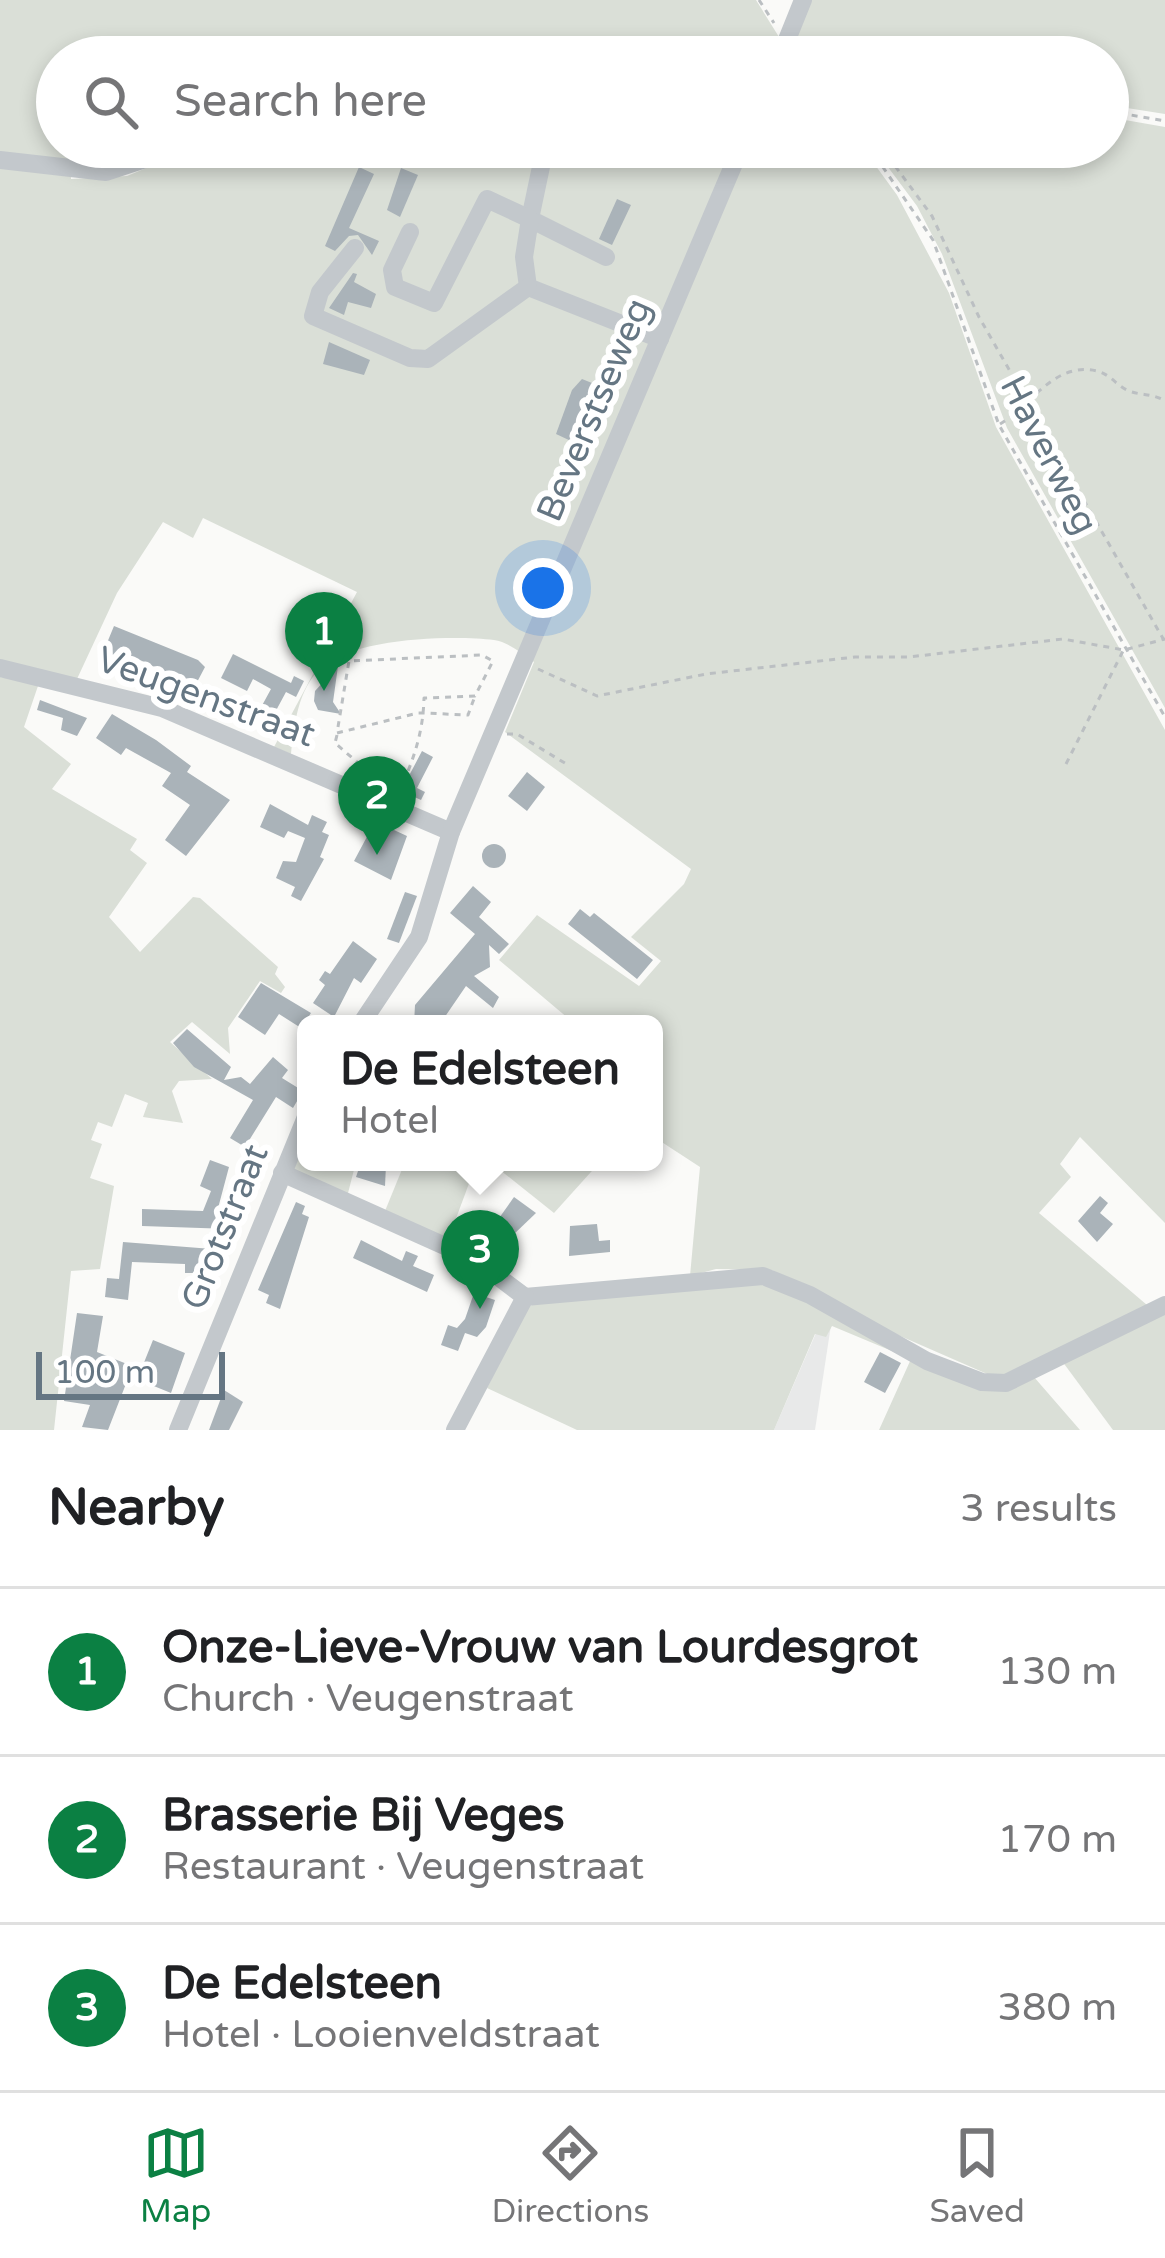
<!DOCTYPE html>
<html lang="en">
<head>
<meta charset="utf-8">
<style>
  body { margin:0; font-family:"Varela Round",sans-serif; background:#f2f2f2; color:#202124 }
  .scale { position:absolute; left:36px; bottom:30px; width:189px; box-sizing:border-box; padding-left:12px; border:6px solid #657683; border-top:0; font-size:33px; line-height:42px; white-space:nowrap; color:#657683; -webkit-text-stroke:9px #fff; paint-order:stroke }
  .you { position:absolute; left:543px; top:588px; width:42px; height:42px; margin:-30px; border:9px solid #fff; border-radius:50%; background:#1a73e8; box-shadow:0 0 0 18px #1a73e833 }
  .badge { display:grid; place-items:center; width:78px; height:78px; border-radius:50%; background:#0b8043; color:#fff; font-size:39px; font-weight:700 }
  .pin { position:absolute; translate:-50% -99px; filter:drop-shadow(0 3px 6px #0008) }
  .pin::after { content:''; position:absolute; top:63px; width:42px; height:36px; background:inherit; clip-path:polygon(0 0,100% 0,50% 100%) }
  .popup { position:absolute; left:297px; top:1015px; width:366px; height:156px; box-sizing:border-box; display:grid; place-content:center; border-radius:18px; background:#fff; filter:drop-shadow(0 3px 9px #0005); font-size:39px; white-space:nowrap; color:#757577 }
  .popup b { font-size:45px; color:#202124 }
  .popup::after { content:''; position:absolute; left:50%; top:100%; margin-left:-24px; border:24px solid transparent; border-top-color:#fff }
  .list { margin:0; padding:0; list-style:none }
  h2 { display:flex; justify-content:space-between; align-items:center; height:156px; margin:0; padding:0 48px; font-size:51px }
  h2 small { font-size:39px; font-weight:400; color:#757577 }
  .list li { display:grid; grid-template-columns:78px 1fr auto; gap:36px; align-items:center; box-sizing:border-box; height:168px; padding:0 48px; border-top:3px solid #e0e0e0 }
  .list b { display:block; font-size:45px; white-space:nowrap }
  .list p { margin:0; font-size:39px; white-space:nowrap; color:#757577 }
  .list em { font-size:39px; font-style:normal; color:#757577 }
  .icon { flex:none; width:66px; height:66px; fill:none; stroke:currentColor; stroke-width:2; stroke-linecap:round; stroke-linejoin:round }
  .map { position:relative; flex:none; width:1165px; height:1430px; overflow:hidden }
  .search { position:absolute; background:#fff; box-shadow:0 6px 18px #0003; left:36px; right:36px; top:36px; height:132px; display:flex; align-items:center; gap:30px; box-sizing:border-box; padding:0 42px; border-radius:66px; color:#757577; font-size:45px }
  .sheet { height:660px; background:#fff }
  nav { display:flex; justify-content:space-around; align-items:center; box-sizing:border-box; height:168px; border-top:3px solid #e0e0e0; background:#fff; font-size:33px; color:#757577 }
  nav a { display:grid; justify-items:center; gap:6px }
  nav .on { color:#0b8043 }
  .map>svg:first-child { display:block }
</style>
</head>
<body>
<div class="map">
<svg width="1165" height="1430" viewBox="0 0 1165 1430">
  <rect width="100%" height="100%" fill="#fafaf8"/>
  <polygon fill="#e8e9e9" points="831,1325 815,1430 774,1430 816,1333"/>
  <g fill="#dadfd7">
    <path d="M0 0H756L779 37 777 49 606 57H57V147H72L71 179 127 176 197 147H862L897 195 949 293 996 427 1165 730V1223L1080 1137 1060 1164 1071 1177 1039 1213 1147 1305 1014 1375 994 1377 859 1318 772 1270 716 1269 690 1276 700 1167 654 1137V1024H566L569 1019 499 960 537 915 639 986 661 961 631 937 684 884 691 869 505 732 534 662C523 654 508 642 494 640 451 635 353 638 321 668 298 689 294 725 291 754L274 747 357 592 203 518 193 538 163 522 117 593 77 679 0 661Z"/>
    <polygon points="808,0 1165,0 1165,114 1108,105 1108,57 787,57"/>
    <polygon points="1108,117 1165,127 1165,708 1007,428 942,254 917,206 873,147 1108,147"/>
    <polygon points="0,677 39,683 24,727 71,764 52,789 137,839 130,850 147,863 109,917 140,952 193,897 200,898 278,967 275,974 285,987 281,993 260,981 228,1028 230,1054 192,1022 170,1042 212,1079 179,1081 172,1091 183,1123 143,1117 148,1103 125,1094 112,1127 98,1122 91,1140 102,1144 90,1178 114,1186 100,1269 71,1271 54,1430 0,1430"/>
    <polygon points="306,1140 306,1162 356,1162 347,1197 292,1170"/>
    <polygon points="405,1162 477,1162 448,1240 385,1211"/>
    <polygon points="490,1162 600,1162 554,1213"/>
    <polygon points="753,1283 789,1291 980,1385 1034,1377 1080,1430 879,1430 911,1359 832,1326 826,1337 815,1334 774,1430 577,1430 487,1388 526,1308 534,1304"/>
    <polygon points="1165,1311 1165,1430 1113,1430 1062,1361"/>
  </g>
  <g fill="#aab3b9">
    <polygon points="359,167 374,174 349,228 379,241 372,255 358,235 349,236 335,251 325,246"/>
    <polygon points="401,168 418,175 400,217 387,210"/>
    <polygon points="617,199 631,205 612,245 599,239"/>
    <polygon points="353,273 357,274 354,282 376,294 371,308 348,302 344,315 329,308"/>
    <polygon points="329,342 370,360 364,375 323,364"/>
    <polygon points="582,379 597,385 571,441 556,434 572,390"/>
    <polygon points="114,626 198,660 205,667 195,686 123,652 119,662 102,655"/>
    <polygon points="233,654 291,683 294,676 304,681 296,697 286,692 272,718 259,711 271,689 253,679 247,691 221,678"/>
    <polygon points="338,666 333,702 341,714 318,710 314,701 315,691"/>
    <polygon points="40,700 87,718 77,736 61,730 63,718 37,710"/>
    <polygon points="112,714 156,740 191,766 187,772 230,800 186,856 165,840 190,805 162,786 171,773 126,748 121,755 96,738"/>
    <polygon points="422,751 433,757 417,788 425,792 421,800 401,791"/>
    <polygon points="527,772 545,787 527,811 508,796"/>
    <polygon points="270,804 308,825 312,815 327,822 322,832 329,835 320,857 324,859 301,901 291,896 295,887 276,878 283,861 296,862 305,838 288,831 284,838 260,827"/>
    <polygon points="381,824 407,836 391,880 354,861 370,831 377,833"/>
    <circle cx="494" cy="856" r="12"/>
    <polygon points="473,886 491,902 479,917 509,944 499,954 489,945 490,967 474,976 499,997 493,1008 466,986 440,1024 414,1024 415,1005 475,934 450,913"/>
    <polygon points="405,892 417,896 399,943 387,939"/>
    <polygon points="580,909 590,917 594,913 653,960 637,979 568,924"/>
    <polygon points="353,941 377,959 361,983 354,978 334,1017 313,1003 325,985 319,980 325,971 330,974"/>
    <polygon points="261,983 311,1013 301,1028 279,1014 265,1035 238,1017"/>
    <polygon points="187,1029 231,1067 224,1080 241,1077 250,1084 273,1057 288,1070 282,1078 303,1091 293,1108 276,1097 245,1147 230,1138 253,1100 194,1067 173,1043"/>
    <polygon points="210,1160 229,1167 217,1212 231,1212 230,1229 142,1226 142,1209 203,1211 211,1191 200,1186"/>
    <polygon points="361,1162 386,1165 385,1186 356,1177"/>
    <polygon points="1100,1196 1108,1203 1100,1213 1113,1224 1097,1242 1078,1221"/>
    <polygon points="514,1197 536,1213 512,1236 497,1221"/>
    <polygon points="296,1202 305,1206 302,1214 309,1217 280,1309 266,1303 269,1295 258,1290"/>
    <polygon points="597,1224 599,1241 610,1240 610,1252 569,1256 570,1226"/>
    <polygon points="361,1240 402,1261 406,1251 418,1256 413,1266 434,1275 427,1292 353,1258"/>
    <polygon points="123,1242 212,1249 212,1266 200,1266 200,1273 185,1273 185,1264 132,1262 128,1300 105,1297 107,1278 119,1279"/>
    <polygon points="474,1293 495,1300 486,1327 477,1337 465,1333 458,1351 441,1345 448,1325 457,1328 465,1319"/>
    <polygon points="77,1313 103,1316 97,1352 137,1368 143,1365 153,1340 185,1353 171,1393 129,1376 108,1430 82,1427 90,1405 64,1401"/>
    <polygon points="880,1352 901,1363 885,1393 864,1382"/>
    <polygon points="224,1390 243,1402 229,1430 209,1430"/>
  </g>
  <g fill="none" stroke-linecap="round" stroke-linejoin="round">
    <g stroke="#bbbfc2" stroke-width="3" stroke-dasharray="6 6" stroke-linecap="butt">
      <polyline points="759,0 774,23"/>
      <polyline points="1108,111 1165,121"/>
      <polyline points="869,147 933,240 999,425 1165,717"/>
      <polyline points="881,147 932,216 979,317 1165,642"/>
      <path d="M1000 424C1032 405 1054 361 1097 371 1110 374 1117 386 1129 391 1143 396 1152 393 1165 401"/>
      <polyline points="538,669 597,696 706,674 855,657 909,657 1063,639 1124,650 1165,639"/>
      <polyline points="507,734 517,734 568,765"/>
      <polyline points="337,735 335,743 357,762 402,782"/>
      <polyline points="1066,764 1123,651"/>
      <path d="M399 793C413 760 423 735 424 698L475 696 493 661 482 655 349 661 337 733 418 713H423L468 715 475 696"/>
    </g>
    <g stroke="#c3c8cc" stroke-width="18">
      <polyline points="693,57 770,57"/>
      <polyline points="780,57 803,0"/>
      <polyline points="552,147 542,162 530,219 606,257"/>
      <polyline points="0,160 106,172 182,147"/>
      <polyline points="410,232 392,270 395,287 434,303 487,199 530,219 524,257 528,287 660,339"/>
      <polyline points="355,248 320,292 313,316 410,358 428,359 528,287"/>
      <polyline points="0,668 162,708 451,832"/>
      <polyline points="361,1024 419,937 451,832 741,147"/>
      <polyline points="282,1173 476,1260 525,1297"/>
      <polyline points="525,1297 763,1276 810,1295 927,1361 982,1382 1006,1383 1165,1305"/>
      <polyline points="178,1430 306,1117"/>
      <polyline points="455,1430 525,1297"/>
    </g>
  </g>
  <g text-anchor="middle" dominant-baseline="central" stroke-width="12" stroke-linejoin="round" paint-order="stroke">
    <g font-size="36" fill="#657683" stroke="#fff">
      <text transform="translate(594 410) rotate(-67)">Beverstseweg</text>
      <text transform="translate(1049 455) rotate(63)">Haverweg</text>
      <text transform="translate(206 697) rotate(20)">Veugenstraat</text>
      <text transform="translate(225 1227) rotate(-68)">Grotstraat</text>
    </g>
  </g>
</svg>
<div class="scale">100 m</div>
<div class="you"></div>
<div class="pin badge" style="left:324px;top:691px">1</div>
<div class="pin badge" style="left:377px;top:855px">2</div>
<div class="pin badge" style="left:480px;top:1309px">3</div>
<div class="popup"><b>De Edelsteen</b>Hotel</div>
<div class="search"><svg class="icon" aria-label="search" viewBox="0 0 24 24"><circle cx="10" cy="10" r="6"/><path d="M15 15l6 6"/></svg>Search here</div>
</div>
<section class="sheet">
<h2>Nearby<small>3 results</small></h2>
<ul class="list">
<li><span class="badge">1</span><div><b>Onze-Lieve-Vrouw van Lourdesgrot</b><p>Church · Veugenstraat</p></div><em>130 m</em></li>
<li><span class="badge">2</span><div><b>Brasserie Bij Veges</b><p>Restaurant · Veugenstraat</p></div><em>170 m</em></li>
<li><span class="badge">3</span><div><b>De Edelsteen</b><p>Hotel · Looienveldstraat</p></div><em>380 m</em></li>
</ul>
</section>
<nav>
<a class="on"><svg class="icon" aria-label="map" viewBox="0 0 24 24"><path d="M3 6l6-2 6 2 6-2v14l-6 2-6-2-6 2zM9 4v14M15 6v14"/></svg>Map</a>
<a><svg class="icon" aria-label="directions" viewBox="0 0 24 24"><path d="M12 3l9 9-9 9-9-9zM9 14v-3h6M13 9l2 2-2 2"/></svg>Directions</a>
<a><svg class="icon" aria-label="saved" viewBox="0 0 24 24"><path d="M7 4h10v16l-5-4-5 4z"/></svg>Saved</a>
</nav>
</body>
</html>
